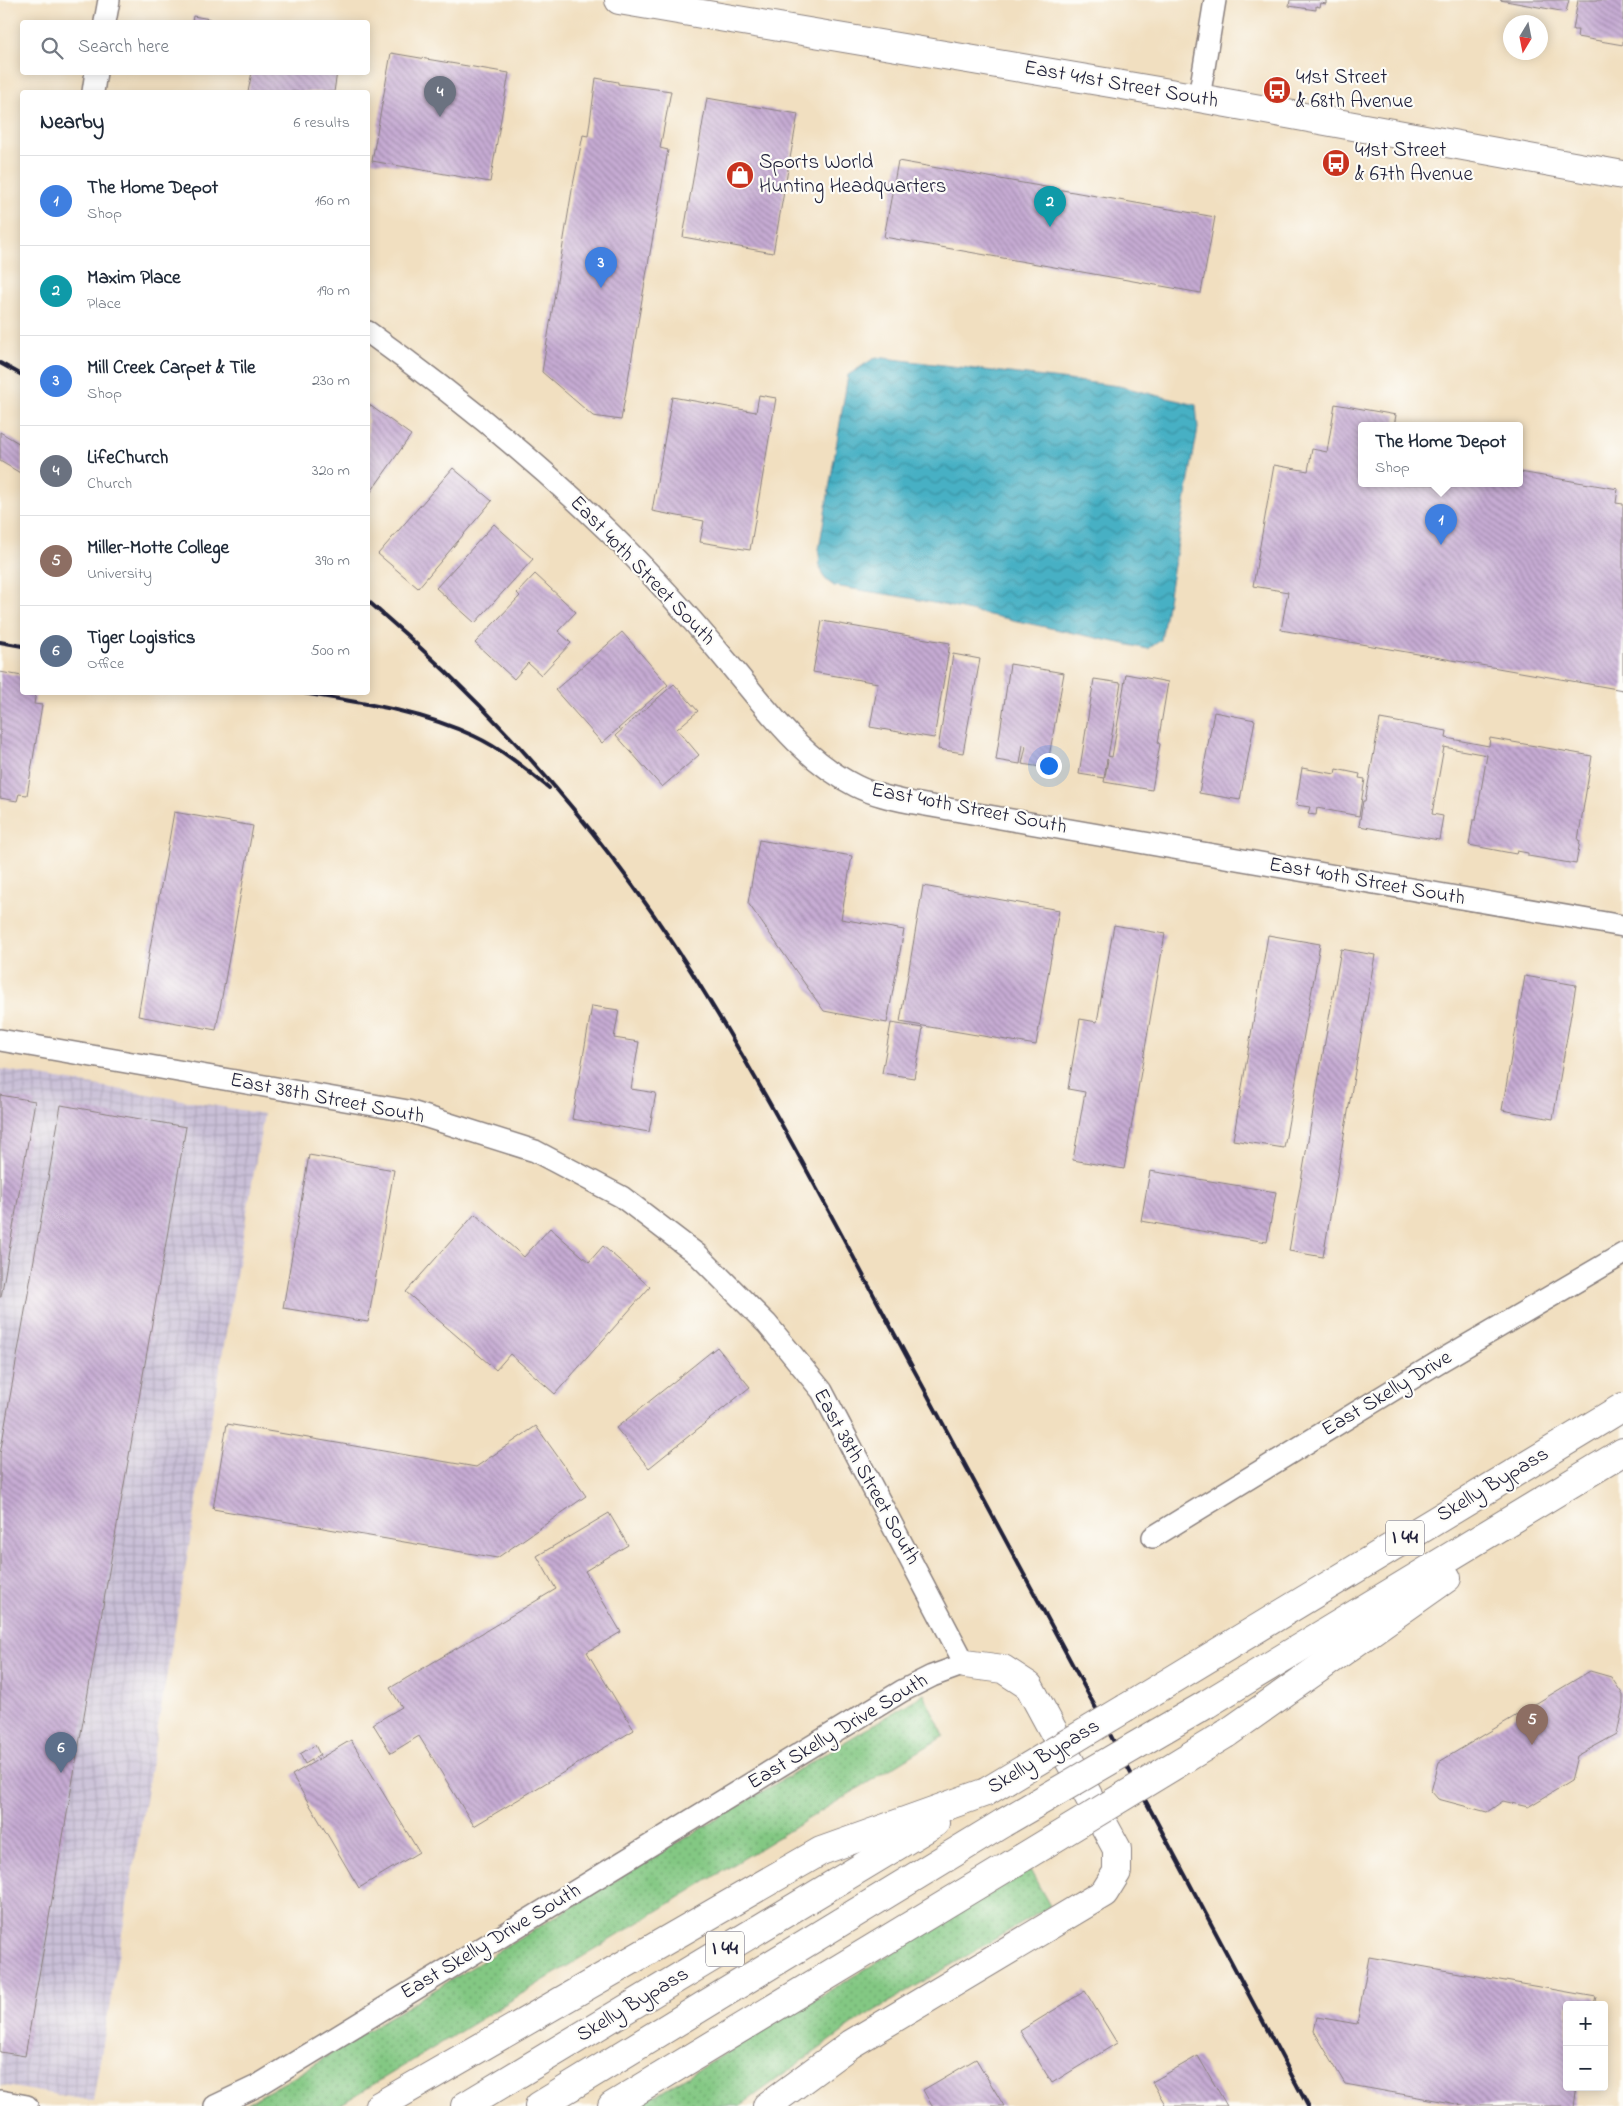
<!DOCTYPE html>
<html lang="en">
<head>
<meta charset="utf-8">
<style>
  body { margin:0; font-family:"Indie Flower",sans-serif; background:#f2f2f3; color:#1f2937 }
  .controls { position:absolute; right:15px; bottom:15px; display:grid; overflow:hidden; border-radius:5px; box-shadow:0 2px 12px #0003 }
  .controls button { width:45px; height:45px; display:grid; place-items:center; padding:0; border:0; border-bottom:1px solid #e0e1e3; background:#fff; color:#1f2937; font:25px sans-serif }
  .compass { position:absolute; left:1503px; top:15px; width:45px; height:45px; border-radius:50%; background:#fff; box-shadow:0 2px 12px #0003; rotate:190deg }
  .you { position:absolute; left:1048px; top:765px; width:18px; height:18px; margin:-12px; border:4px solid #fff; border-radius:50%; background:#1a73e8; box-shadow:0 0 0 8px #1a73e833 }
  .badge { display:grid; place-items:center; width:32px; height:32px; border-radius:50%; background:#d93025; color:#fff; font-size:16px; font-weight:700 }
  .pin { position:absolute; translate:-50% -41px; filter:drop-shadow(0 1px 2px #0008) }
  .pin::after { content:''; position:absolute; top:26px; width:18px; height:15px; background:inherit; clip-path:polygon(0 0,100% 0,50% 100%) }
  .popup { position:absolute; left:1358px; top:422px; width:165px; height:65px; box-sizing:border-box; display:grid; place-content:center; border-radius:5px; background:#fff; filter:drop-shadow(0 1px 4px #0005); font-size:16px; white-space:nowrap; color:#747a83 }
  .popup b { font-size:19px; color:#1f2937 }
  .popup::after { content:''; position:absolute; left:50%; top:100%; margin-left:-10px; border:10px solid transparent; border-top-color:#fff }
  .list { margin:0; padding:0; list-style:none }
  h2 { display:flex; justify-content:space-between; align-items:center; height:65px; margin:0; padding:0 20px; font-size:21px }
  h2 small { font-size:16px; font-weight:400; color:#747a83 }
  .list li { display:grid; grid-template-columns:32px 1fr auto; gap:15px; align-items:center; box-sizing:border-box; height:90px; padding:0 20px; border-top:1px solid #e0e1e3 }
  .list b { display:block; font-size:19px; white-space:nowrap }
  .list p { margin:0; font-size:16px; white-space:nowrap; color:#747a83 }
  .list em { font-size:16px; font-style:normal; color:#747a83 }
  .icon { flex:none; width:28px; height:28px; fill:none; stroke:currentColor; stroke-width:2; stroke-linecap:round; stroke-linejoin:round }
  .map { position:relative; flex:none; width:1623px; height:2106px; overflow:hidden }
  .search { position:absolute; background:#fff; box-shadow:0 2px 12px #0003; left:20px; top:20px; width:350px; height:55px; display:flex; align-items:center; gap:12px; box-sizing:border-box; padding:0 18px; border-radius:5px; color:#747a83; font-size:19px }
  .panel { position:absolute; background:#fff; box-shadow:0 2px 12px #0003; left:20px; top:90px; width:350px; height:605px; border-radius:5px }
  .map>svg:first-child { display:block }
</style>
</head>
<body>
<div class="map">
<svg width="1623" height="2106" viewBox="0 0 1623 2106">
  <defs>
    <pattern id="industrial-grid" width="8" height="8" patternUnits="userSpaceOnUse" patternTransform="scale(1.25)"><rect width="8" height="8" fill="#c9bfd7"/><path d="M0 4h8M4 0v8" fill="none" stroke="#aca4b9"/></pattern>
    <pattern id="grass-dots" width="8" height="8" patternUnits="userSpaceOnUse" patternTransform="scale(1.25)"><rect width="8" height="8" fill="#83c883"/><path d="M2 2h.1M6 6h.1" fill="none" stroke="#6ba26c" stroke-width="1.8" stroke-linecap="round"/></pattern>
    <pattern id="water-waves" width="16" height="10" patternUnits="userSpaceOnUse" patternTransform="scale(1.25)"><rect width="16" height="10" fill="#46b0c4"/><path d="M0 5q4-4 8 0t8 0" fill="none" stroke="#3a8fa0"/></pattern>
    <pattern id="building-back-hatch" width="6" height="6" patternUnits="userSpaceOnUse" patternTransform="scale(1.25)"><rect width="6" height="6" fill="#c6abd3"/><path d="M-1 5l2 2M0 0l6 6M5-1l2 2" fill="none" stroke="#a08bac"/></pattern>
  </defs>
  <rect width="100%" height="100%" fill="#fdfcf7"/>
  <filter id="ink" filterUnits="userSpaceOnUse"><feTurbulence type="fractalNoise" baseFrequency=".02" numOctaves="2"/><feDisplacementMap in="SourceGraphic" scale="10" xChannelSelector="R" yChannelSelector="G"/><feConvolveMatrix kernelMatrix="1 2 1 2 8 2 1 2 1" color-interpolation-filters="sRGB"/></filter>
  <filter id="wash" filterUnits="userSpaceOnUse"><feTurbulence type="fractalNoise" baseFrequency=".0096" numOctaves="4" result="noise"/><feDisplacementMap in="SourceGraphic" scale="20" xChannelSelector="R" yChannelSelector="G"/><feGaussianBlur stdDeviation="1.12" result="paint"/><feColorMatrix in="noise" values="0 0 0 0 0 0 0 0 0 0 0 0 0 0 0 0 0 1.4 0 .05"/><feComposite in="paint" operator="in"/></filter>
  <g filter="url(#wash)">
    <rect width="100%" height="100%" fill="#f1dfc0"/>
    <polygon fill="url(#industrial-grid)" points="0,1069 264,1114 93,2101 0,2085"/>
    <g fill="url(#grass-dots)" stroke="#52755f">
      <polygon points="924,1694 944,1736 338,2106 242,2106 296,2076 360,2035"/>
      <polygon points="1030,1870 1050,1906 859,2020 740,2106 638,2106"/>
    </g>
    <path fill="url(#water-waves)" stroke="#346980" d="M876 357 1119 386 1196 405 1198 428 1161 640 1148 649 910 598 834 586C817 575 820 567 819 549L848 375Z"/>
    <g id="blocks">
      <g fill="url(#building-back-hatch)">
        <polygon points="1290,0 1326,0 1326,4 1321,3 1320,7 1316,6 1316,10 1289,6"/>
        <polygon points="1500,0 1569,0 1566,12"/>
        <polygon points="1578,0 1623,0 1623,45 1577,37 1578,30 1573,30"/>
        <polygon points="193,16 210,19 209,22 192,22"/>
        <polygon points="391,53 509,73 490,182 372,161"/>
        <polygon points="252,72 337,72 334,92 248,92"/>
        <polygon points="596,78 618,82 618,84 671,91 660,148 668,150 621,420 593,416 542,372 572,190 583,135 588,136"/>
        <polygon points="707,98 798,114 773,253 683,237"/>
        <polygon points="898,161 1215,217 1201,293 884,237"/>
        <polygon points="1333,161 1340,162 1340,166 1333,165"/>
        <polygon points="759,395 776,398 750,550 700,542 704,521 652,511 672,397 756,412"/>
        <polygon points="368,404 411,435 368,496"/>
        <polygon points="1335,404 1396,415 1394,426 1362,426 1362,484 1520,484 1520,472 1618,489 1616,503 1623,504 1623,690 1281,630 1288,592 1253,586 1274,465 1308,471 1312,449 1327,452"/>
        <polygon points="0,432 22,445 22,474 0,461"/>
        <polygon points="453,468 492,501 418,588 378,554"/>
        <polygon points="494,524 533,559 475,623 436,588"/>
        <polygon points="535,574 576,612 558,631 571,643 541,675 528,663 514,679 475,643 520,596 517,593"/>
        <polygon points="822,621 950,643 934,738 870,727 878,683 813,672"/>
        <polygon points="622,632 668,685 602,743 555,690"/>
        <polygon points="953,654 980,659 963,753 938,749"/>
        <polygon points="1010,664 1064,673 1047,768 1022,764 1026,746 1023,745 1020,764 996,760"/>
        <polygon points="0,672 22,676 22,692 36,692 34,704 42,705 27,795 19,794 17,801 0,798"/>
        <polygon points="1126,674 1168,682 1158,743 1160,744 1152,790 1104,782 1108,760 1107,759 1104,778 1079,774 1094,679 1121,683 1108,756 1112,757"/>
        <polygon points="674,684 698,711 677,729 699,755 662,787 616,735"/>
        <polygon points="1214,712 1255,720 1240,800 1199,793"/>
        <polygon points="1380,719 1447,731 1446,738 1489,746 1490,738 1592,756 1578,840 1580,841 1576,864 1528,856 1528,853 1517,851 1516,854 1469,845 1473,820 1476,820 1487,755 1444,747 1432,814 1443,816 1439,840 1359,826 1363,801 1365,801"/>
        <polygon points="1302,768 1335,774 1336,769 1360,774 1359,778 1365,779 1359,816 1317,808 1316,815 1308,814 1310,807 1296,805"/>
        <polygon points="174,812 253,826 216,1030 138,1016"/>
        <polygon points="759,840 852,856 841,919 904,930 887,1023 824,1011 748,903"/>
        <polygon points="923,886 1059,910 1036,1045 900,1022"/>
        <polygon points="1114,925 1165,934 1124,1169 1073,1160 1085,1092 1068,1089 1080,1019 1097,1022"/>
        <polygon points="1268,935 1320,944 1284,1148 1233,1140"/>
        <polygon points="1341,949 1375,955 1323,1257 1289,1251"/>
        <polygon points="1525,976 1576,985 1553,1119 1502,1110"/>
        <polygon points="592,1006 619,1010 614,1038 639,1042 631,1089 656,1093 649,1132 572,1119"/>
        <polygon points="891,1023 923,1028 914,1078 882,1073"/>
        <polygon points="0,1095 35,1101 1,1297 0,1297"/>
        <polygon points="61,1105 186,1127 25,2056 0,2052 0,1454"/>
        <polygon points="309,1155 394,1170 368,1322 283,1308"/>
        <polygon points="1150,1171 1276,1192 1267,1242 1141,1221"/>
        <polygon points="475,1214 524,1257 550,1228 589,1262 603,1246 650,1287 555,1394 510,1354 496,1370 406,1292"/>
        <polygon points="717,1347 750,1387 649,1468 616,1428"/>
        <polygon points="227,1424 476,1467 536,1426 586,1496 497,1558 213,1509"/>
        <polygon points="609,1513 628,1545 585,1571 621,1632 587,1652 634,1730 474,1826 419,1736 391,1753 373,1724 402,1707 390,1688 556,1589 537,1556"/>
        <polygon points="1590,1671 1611,1677 1623,1695 1623,1706 1617,1734 1577,1756 1571,1781 1528,1807 1503,1801 1487,1812 1438,1799 1431,1791 1439,1762"/>
        <polygon points="351,1740 419,1852 359,1888 292,1775"/>
        <polygon points="315,1745 320,1755 305,1764 300,1754"/>
        <polygon points="1369,1957 1596,1997 1594,2005 1567,2005 1567,2087 1577,2087 1574,2106 1468,2106 1345,2084 1314,2031 1317,2017 1357,2024"/>
        <polygon points="1085,1991 1117,2043 1052,2083 1020,2031"/>
        <polygon points="1198,2056 1227,2106 1166,2106 1152,2082"/>
        <polygon points="976,2059 1004,2106 932,2106 923,2090"/>
      </g>
    </g>
  </g>
  <g filter="url(#ink)">
    <use href="#blocks" fill-opacity="0" stroke="#8a807e" stroke-width="1"/>
    <g fill="none" stroke-linecap="round" stroke-linejoin="round">
      <defs>
        <g id="minor">
          <polyline points="105,22 109,0"/>
          <polyline points="93,92 96,72"/>
          <polyline points="1199,98 1215,0"/>
          <path d="M368 332C453 393 534 459 609 532 652 574 691 618 729 664 767 709 802 759 856 786 874 795 895 799 914 803L1623 926"/>
          <polyline points="0,1040 408,1111 535,1151 622,1197 698,1255 767,1324 822,1391 965,1664 932,1676 902,1691 257,2086 215,2106"/>
          <polyline points="1153,1537 1437,1363 1623,1254"/>
          <polyline points="0,2101 27,2106"/>
        </g>
        <polyline id="tertiary" points="767,2106 851,2044 1104,1893 1117,1872 1117,1849 1029,1686 1003,1669 965,1664"/>
        <polyline id="secondary" points="619,0 1199,98 1623,175"/>
        <g id="motorway">
          <polyline points="1207,1704 1623,1452"/>
          <polyline points="1126,1708 1623,1407"/>
          <polyline points="1226,1734 1447,1578"/>
          <polyline points="379,2106 821,1851 986,1792"/>
          <polyline points="465,2106 935,1823"/>
          <polyline points="539,2106 1003,1823"/>
          <polyline points="612,2106 1022,1858"/>
        </g>
      </defs>
      <use href="#minor" stroke="#8a807e" stroke-width="24"/>
      <use href="#tertiary" stroke="#8a807e" stroke-width="30"/>
      <use href="#secondary" stroke="#8a807e" stroke-width="30"/>
      <use href="#motorway" stroke="#8a807e" stroke-width="30"/>
      <use href="#minor" stroke="#fff" stroke-width="21"/>
      <use href="#tertiary" stroke="#fff" stroke-width="28"/>
      <use href="#secondary" stroke="#fff" stroke-width="28"/>
      <use href="#motorway" stroke="#fff" stroke-width="28"/>
      <g stroke="#22223b" stroke-width="4">
        <polyline points="0,363 22,375"/>
        <path d="M368 601C493 708 603 832 691 971 777 1107 850 1253 927 1394 1055 1631 1182 1868 1308 2106"/>
        <polyline points="0,642 22,646"/>
        <path d="M297 692C357 702 419 710 474 736 502 749 526 769 549 788"/>
      </g>
      <defs>
        <g id="motorway-bridge">
          <polyline points="986,1792 1126,1708"/>
          <polyline points="1003,1823 1207,1704"/>
          <polyline points="1022,1858 1226,1734"/>
        </g>
      </defs>
      <use href="#motorway-bridge" stroke="#8a807e" stroke-width="30" stroke-linecap="butt"/>
      <use href="#motorway-bridge" stroke="#fff" stroke-width="28"/>
    </g>
  </g>
  <defs>
    <symbol id="bus-disc" viewBox="-11 -11 22 22"><circle r="9.5" fill="#c8321e" stroke="#fdfcf7"/><path d="M-5-6H5V4H4V6H2V4H-2V6H-4V4H-5ZM-3.5-4V0h7V-4ZM-3.5 1.2v1.5H-2V1.2ZM2 1.2v1.5H3.5V1.2Z" fill="#fff"/></symbol>
    <symbol id="shop-disc" viewBox="-11 -11 22 22"><circle r="9.5" fill="#c8321e" stroke="#fdfcf7"/><path d="M-5-2.5h2.3a2.7 3.5 0 0 1 5.4 0H5L5.5 6h-11ZM-1.5-2.5h3a1.5 2.3 0 0 0-3 0Z" fill="#fff"/></symbol>
  </defs>
  <g fill-rule="evenodd">
    <use href="#bus-disc" x="1261" y="74" width="32" height="32"/>
    <use href="#bus-disc" x="1320" y="147" width="32" height="32"/>
    <use href="#shop-disc" x="724" y="159" width="32" height="32"/>
  </g>
  <g text-anchor="middle" dominant-baseline="central" stroke-width="4.5" stroke-linejoin="round" paint-order="stroke">
    <g fill="#fdfcf7" stroke="#646373" stroke-width="1">
      <rect x="1386" y="1520.5" width="38" height="35" rx="4"/>
      <rect x="706" y="1931.5" width="38" height="35" rx="4"/>
    </g>
    <g font-size="20" font-weight="bold" fill="#22223b">
      <text x="1405" y="1538">I 44</text>
      <text x="725" y="1949">I 44</text>
    </g>
    <g font-size="21" fill="#22223b" stroke="#fdfcf7" text-anchor="start">
      <text x="1296" y="78">41st Street<tspan x="1296" dy="24">&amp; 68th Avenue</tspan></text>
      <text x="1355" y="151">41st Street<tspan x="1355" dy="24">&amp; 67th Avenue</tspan></text>
      <text x="759" y="163">Sports World<tspan x="759" dy="24">Hunting Headquarters</tspan></text>
    </g>
    <g font-size="21" fill="#22223b" stroke="#fdfcf7">
      <text transform="translate(1121 85) rotate(10)">East 41st Street South</text>
      <text transform="translate(642 571) rotate(46)">East 40th Street South</text>
      <text transform="translate(969 809) rotate(11)">East 40th Street South</text>
      <text transform="translate(1367 882) rotate(10)">East 40th Street South</text>
      <text transform="translate(327 1099) rotate(11)">East 38th Street South</text>
      <text transform="translate(1387 1394) rotate(-31)">East Skelly Drive</text>
      <text transform="translate(866 1477) rotate(61)">East 38th Street South</text>
      <text transform="translate(1493 1485) rotate(-31)">Skelly Bypass</text>
      <text transform="translate(838 1732) rotate(-31)">East Skelly Drive South</text>
      <text transform="translate(1044 1757) rotate(-31)">Skelly Bypass</text>
      <text transform="translate(491 1942) rotate(-31)">East Skelly Drive South</text>
      <text transform="translate(633 2005) rotate(-31)">Skelly Bypass</text>
    </g>
  </g>
</svg>
<div class="controls">
<button>+</button>
<button>−</button>
</div>
<svg class="compass" viewBox="-18 -18 36 36"><path d="M0-13l5 13h-10z" fill="#e53935"/><path d="M0 13l5-13h-10z" fill="#747a83"/></svg>
<div class="you"></div>
<div class="pin badge" style="left:1441px;top:545px;background:#3f7fe0">1</div>
<div class="popup"><b>The Home Depot</b>Shop</div>
<div class="pin badge" style="left:1050px;top:227px;background:#0f9aa8">2</div>
<div class="pin badge" style="left:601px;top:288px;background:#3f7fe0">3</div>
<div class="pin badge" style="left:440px;top:117px;background:#6b7280">4</div>
<div class="pin badge" style="left:1532px;top:1745px;background:#8d6e63">5</div>
<div class="pin badge" style="left:61px;top:1773px;background:#5c6f8a">6</div>
<div class="search"><svg class="icon" aria-label="search" viewBox="0 0 24 24"><circle cx="10" cy="10" r="6"/><path d="M15 15l6 6"/></svg>Search here</div>
<section class="panel">
<h2>Nearby<small>6 results</small></h2>
<ul class="list">
<li><span class="badge" style="background:#3f7fe0">1</span><div><b>The Home Depot</b><p>Shop</p></div><em>160 m</em></li>
<li><span class="badge" style="background:#0f9aa8">2</span><div><b>Maxim Place</b><p>Place</p></div><em>190 m</em></li>
<li><span class="badge" style="background:#3f7fe0">3</span><div><b>Mill Creek Carpet &amp; Tile</b><p>Shop</p></div><em>230 m</em></li>
<li><span class="badge" style="background:#6b7280">4</span><div><b>LifeChurch</b><p>Church</p></div><em>320 m</em></li>
<li><span class="badge" style="background:#8d6e63">5</span><div><b>Miller-Motte College</b><p>University</p></div><em>390 m</em></li>
<li><span class="badge" style="background:#5c6f8a">6</span><div><b>Tiger Logistics</b><p>Office</p></div><em>500 m</em></li>
</ul>
</section>
</div>
</body>
</html>
